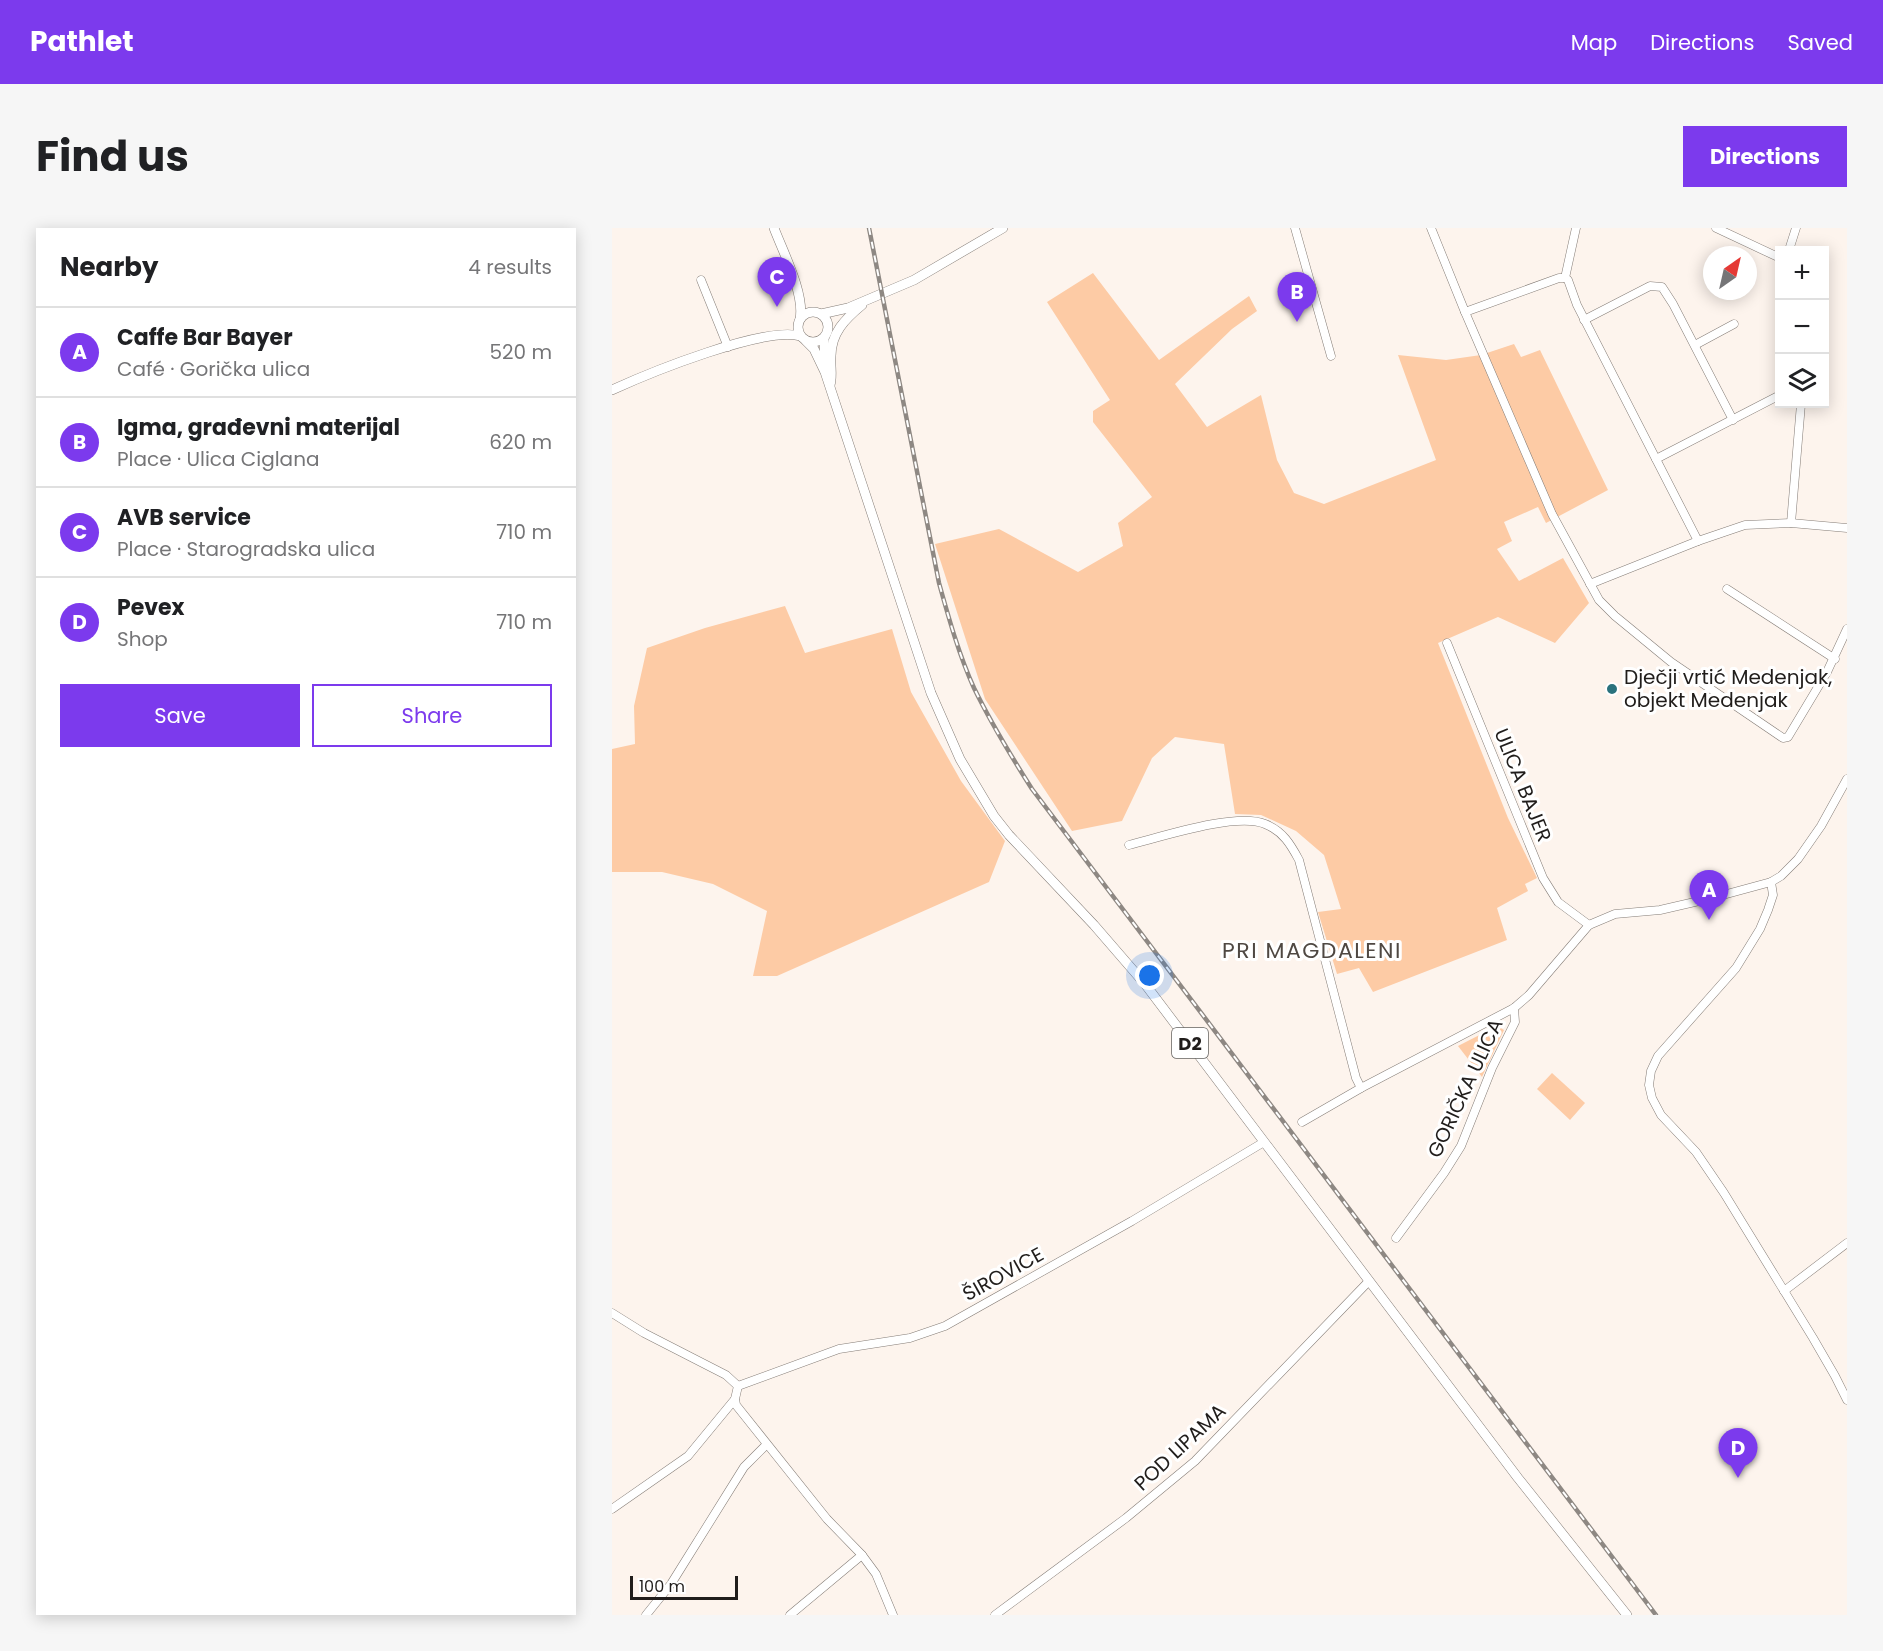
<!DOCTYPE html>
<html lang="en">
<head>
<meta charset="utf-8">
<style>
  body { margin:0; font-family:Poppins,sans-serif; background:#f6f6f6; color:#202124 }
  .controls { position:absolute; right:18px; top:18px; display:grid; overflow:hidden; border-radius:0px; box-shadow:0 3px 15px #0003 }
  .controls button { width:54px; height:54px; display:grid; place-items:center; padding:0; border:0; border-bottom:2px solid #e0e0e0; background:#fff; color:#202124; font:30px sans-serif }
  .compass { position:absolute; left:1091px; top:18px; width:54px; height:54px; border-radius:50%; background:#fff; box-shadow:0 3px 15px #0003; rotate:34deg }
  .scale { position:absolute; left:18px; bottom:15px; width:108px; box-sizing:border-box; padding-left:6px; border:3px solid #201d1b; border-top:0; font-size:16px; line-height:21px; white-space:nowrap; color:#201d1b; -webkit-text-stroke:4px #fff; paint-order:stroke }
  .you { position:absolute; left:538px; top:748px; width:21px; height:21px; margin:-15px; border:4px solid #fff; border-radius:50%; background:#1a73e8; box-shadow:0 0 0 9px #1a73e833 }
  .badge { display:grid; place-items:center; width:39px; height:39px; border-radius:50%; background:#7c3aed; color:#fff; font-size:20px; font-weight:700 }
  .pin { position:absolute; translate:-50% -50px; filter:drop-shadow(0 2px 3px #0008) }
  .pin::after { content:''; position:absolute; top:32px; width:21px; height:18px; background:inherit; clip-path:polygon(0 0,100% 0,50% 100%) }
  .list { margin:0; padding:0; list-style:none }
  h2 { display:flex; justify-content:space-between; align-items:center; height:78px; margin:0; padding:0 24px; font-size:26px }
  h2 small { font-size:20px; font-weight:400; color:#757577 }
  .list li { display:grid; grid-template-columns:39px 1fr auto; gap:18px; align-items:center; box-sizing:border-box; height:90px; padding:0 24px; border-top:2px solid #e0e0e0 }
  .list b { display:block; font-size:22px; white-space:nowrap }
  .list p { margin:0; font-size:20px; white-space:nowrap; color:#757577 }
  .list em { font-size:20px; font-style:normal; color:#757577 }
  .actions { display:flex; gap:12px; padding:18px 24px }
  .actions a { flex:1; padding:14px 0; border:2px solid #7c3aed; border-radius:0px; text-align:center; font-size:21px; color:#7c3aed }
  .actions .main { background:#7c3aed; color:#fff }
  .icon { flex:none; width:33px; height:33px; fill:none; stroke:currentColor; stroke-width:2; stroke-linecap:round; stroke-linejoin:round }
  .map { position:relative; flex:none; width:1235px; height:1387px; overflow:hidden; border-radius:0px }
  header { display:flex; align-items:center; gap:36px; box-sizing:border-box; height:84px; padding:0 30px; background:#7c3aed; color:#fff }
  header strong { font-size:28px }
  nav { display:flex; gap:33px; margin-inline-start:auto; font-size:21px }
  .intro { display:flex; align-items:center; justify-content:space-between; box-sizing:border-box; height:144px; padding:0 36px }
  h1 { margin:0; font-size:42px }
  .button { padding:15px 27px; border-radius:0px; background:#7c3aed; color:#fff; font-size:21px; font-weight:700 }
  main { display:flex; gap:36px; padding:0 36px }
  aside { flex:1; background:#fff; border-radius:0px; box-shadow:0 3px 15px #0003 }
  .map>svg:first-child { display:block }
</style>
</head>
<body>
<header>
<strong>Pathlet</strong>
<nav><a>Map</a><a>Directions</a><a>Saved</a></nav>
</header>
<div class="intro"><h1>Find us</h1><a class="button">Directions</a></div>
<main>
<aside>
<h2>Nearby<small>4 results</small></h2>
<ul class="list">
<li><span class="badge">A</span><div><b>Caffe Bar Bayer</b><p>Café · Gorička ulica</p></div><em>520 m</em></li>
<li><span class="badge">B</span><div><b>Igma, građevni materijal</b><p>Place · Ulica Ciglana</p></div><em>620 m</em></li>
<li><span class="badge">C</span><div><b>AVB service</b><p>Place · Starogradska ulica</p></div><em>710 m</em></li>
<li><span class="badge">D</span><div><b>Pevex</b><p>Shop</p></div><em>710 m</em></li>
</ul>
<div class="actions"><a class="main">Save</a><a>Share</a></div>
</aside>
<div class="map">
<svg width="1235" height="1387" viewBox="0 0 1235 1387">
  <rect width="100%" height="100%" fill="#fdf4ed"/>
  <g fill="#fdcba5">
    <polygon points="481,45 547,132 637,68 645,83 620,101 563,156 595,199 649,167 665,232 682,265 712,276 824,232 786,127 834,132 869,127 902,116 909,129 928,122 996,262 934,295 926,279 892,294 900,313 885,321 907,353 951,330 977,375 943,415 886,389 826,415 896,590 925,650 913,656 916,663 885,680 895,712 761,764 747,740 725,746 706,684 729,681 712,627 684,603 649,587 623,586 612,516 563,509 540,530 510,593 460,603 373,471 323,316 387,301 466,344 511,318 506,295 540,269 481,194 481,183 498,172 435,74"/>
    <polygon points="173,378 193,425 280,401 299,464 349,553 393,613 377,654 165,748 141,748 155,683 101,656 50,644 0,644 0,521 23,516 22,478 35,420 93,400"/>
    <polygon points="885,798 892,802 870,849 846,818"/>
    <polygon points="940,845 973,875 958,892 925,861"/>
  </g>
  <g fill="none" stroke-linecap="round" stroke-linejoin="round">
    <defs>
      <g id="minor">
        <polyline points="683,0 719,128"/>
        <polyline points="819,0 853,84 947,50 953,50 956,52 965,77 1086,313"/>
        <polyline points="1104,0 1168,30"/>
        <polyline points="1177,22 1184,0"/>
        <polyline points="953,50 964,0"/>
        <polyline points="89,52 116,119"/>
        <polyline points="853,84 940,286 987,372 1003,388 1059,434 1171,510 1176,509 1215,444 1235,401"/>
        <polyline points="972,92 1038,58 1050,59 1061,76 1121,192"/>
        <polyline points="1083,117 1122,96"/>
        <polyline points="1044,231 1168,167"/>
        <polyline points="1179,295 1189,176"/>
        <polyline points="978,356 1086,313 1133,297 1179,295 1235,300"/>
        <polyline points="1115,361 1223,431"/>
        <polyline points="835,415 931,650 946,674 977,697"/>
        <path d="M517 617C549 609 624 584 653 596 671 603 679 617 687 632L744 850 749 860"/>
        <polyline points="1159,654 1161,667 1156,682 1148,701 1124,740 1046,828 1039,843 1037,857 1040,870 1049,887 1084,924 1112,965 1201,1110 1223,1148 1235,1172"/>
        <polyline points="690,894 749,860 902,780 917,767 977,697 1003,686 1048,682 1100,670 1159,654 1169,648 1186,631 1209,598 1235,551"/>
        <polyline points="784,1010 832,945 849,918 880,840 903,794 902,780"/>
        <polyline points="1172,1063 1235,1015"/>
        <polyline points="0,1085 32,1105 114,1147 126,1158 123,1171 124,1177 215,1291 250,1327 264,1346 281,1387"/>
        <polyline points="126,1158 227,1121 298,1110 333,1098 520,993 652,914"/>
        <polyline points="0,1281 76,1228 123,1171"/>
        <polyline points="34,1387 59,1356 132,1239 154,1217"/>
        <polyline points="178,1387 250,1327"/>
        <polyline points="383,1387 514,1290 583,1233 757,1053"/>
      </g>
      <g id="major">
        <path d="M162 0C171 24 193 66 188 91"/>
        <circle cx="201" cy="99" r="15"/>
        <polyline points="209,86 236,80 302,52 391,0"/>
        <polyline points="212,110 213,139"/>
        <polyline points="194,113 202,121 213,144 319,465 348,531 382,588 397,607 482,697 533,756 906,1250 1015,1387"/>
        <path d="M218 157C221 147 218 138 219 128 219 105 233 91 250 77"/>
        <path d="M0 162C37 145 152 98 188 108"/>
      </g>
    </defs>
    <use href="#minor" stroke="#857d77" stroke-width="9"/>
    <use href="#major" stroke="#857d77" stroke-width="10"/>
    <use href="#minor" stroke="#fff" stroke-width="8"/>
    <use href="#major" stroke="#fff" stroke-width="9"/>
    <defs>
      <path id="rail" d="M257 0 327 355C337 391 347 427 362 460 379 495 399 528 420 561L1044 1387"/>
    </defs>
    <use href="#rail" stroke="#8e8883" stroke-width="4.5"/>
    <use href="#rail" stroke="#fff" stroke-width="2" stroke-dasharray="7" stroke-linecap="butt"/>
  </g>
  <circle fill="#2a727d" stroke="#fff" stroke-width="2" cx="1000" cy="461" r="6"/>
  <g text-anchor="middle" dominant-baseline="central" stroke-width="6" stroke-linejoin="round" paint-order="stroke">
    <rect fill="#fff" stroke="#63615f" stroke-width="1.5" x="560" y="800" width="36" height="30" rx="4.5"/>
    <g font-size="18" font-weight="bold" fill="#201d1b">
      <text x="578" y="815">D2</text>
    </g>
    <g font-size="20" fill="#201d1b" stroke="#fff" text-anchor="start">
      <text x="1012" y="449">Dječji vrtić Medenjak,<tspan x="1012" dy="23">objekt Medenjak</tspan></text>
    </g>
    <g font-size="20" fill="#201d1b" stroke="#fff">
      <text transform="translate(911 557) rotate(68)">ULICA BAJER</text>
      <text transform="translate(853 860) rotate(-65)">GORIČKA ULICA</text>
      <text transform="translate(391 1046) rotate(-29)">ŠIROVICE</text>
      <text transform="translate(568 1219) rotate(-43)">POD LIPAMA</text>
    </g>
    <g font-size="22" letter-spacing="1.5" fill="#4f4842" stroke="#fff">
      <text x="700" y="722">PRI MAGDALENI</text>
    </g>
  </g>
</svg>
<div class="controls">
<button>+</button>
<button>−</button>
<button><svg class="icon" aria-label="layers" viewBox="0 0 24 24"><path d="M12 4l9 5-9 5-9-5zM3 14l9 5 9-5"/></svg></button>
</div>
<svg class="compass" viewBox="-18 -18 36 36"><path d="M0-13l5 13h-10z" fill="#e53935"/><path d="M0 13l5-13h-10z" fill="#757577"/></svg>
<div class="scale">100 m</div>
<div class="you"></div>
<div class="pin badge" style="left:1097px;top:692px">A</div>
<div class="pin badge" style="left:685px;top:94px">B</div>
<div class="pin badge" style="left:165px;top:79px">C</div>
<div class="pin badge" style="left:1126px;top:1250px">D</div>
</div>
</main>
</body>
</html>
